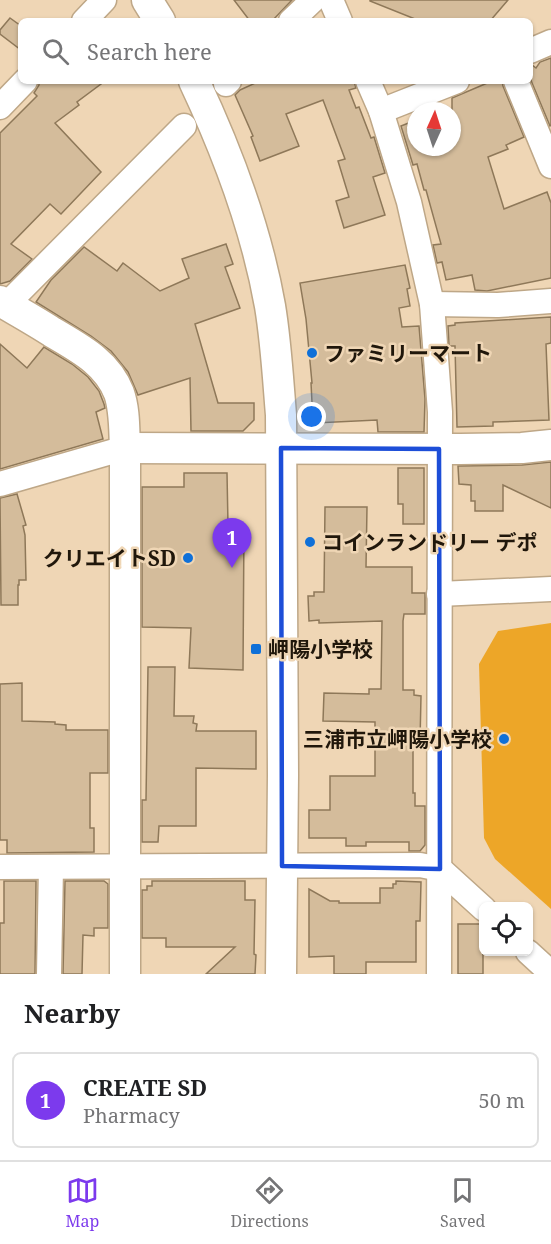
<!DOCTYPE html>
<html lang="en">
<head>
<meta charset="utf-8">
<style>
  body { margin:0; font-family:"Noto Serif","Noto Sans JP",serif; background:#f2f2f2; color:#202124 }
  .controls { position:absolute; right:18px; bottom:18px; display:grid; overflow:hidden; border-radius:9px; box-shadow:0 2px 4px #0004 }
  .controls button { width:54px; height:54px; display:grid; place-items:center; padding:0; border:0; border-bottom:2px solid #e0e0e0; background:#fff; color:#202124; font:30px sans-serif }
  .compass { position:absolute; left:407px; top:102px; width:54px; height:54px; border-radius:50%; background:#fff; box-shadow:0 2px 4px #0004; rotate:3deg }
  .you { position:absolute; left:312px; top:417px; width:21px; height:21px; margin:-15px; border:4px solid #fff; border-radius:50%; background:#1a73e8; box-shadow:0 0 0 9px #1a73e833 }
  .badge { display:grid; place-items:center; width:39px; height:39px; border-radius:50%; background:#7c3aed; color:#fff; font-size:20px; font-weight:700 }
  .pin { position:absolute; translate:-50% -50px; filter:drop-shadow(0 2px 3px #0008) }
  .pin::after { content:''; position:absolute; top:32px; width:21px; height:18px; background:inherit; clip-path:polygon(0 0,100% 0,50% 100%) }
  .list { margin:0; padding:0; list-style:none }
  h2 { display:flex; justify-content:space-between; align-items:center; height:78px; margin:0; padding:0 24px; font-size:26px }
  h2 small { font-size:20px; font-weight:400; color:#757577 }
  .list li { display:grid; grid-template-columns:39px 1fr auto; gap:18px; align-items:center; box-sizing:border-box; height:96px; margin:0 12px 12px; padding:0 12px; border:2px solid #e0e0e0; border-radius:9px }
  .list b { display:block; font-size:22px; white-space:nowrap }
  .list p { margin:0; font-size:20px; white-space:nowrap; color:#757577 }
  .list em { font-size:20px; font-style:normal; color:#757577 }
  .icon { flex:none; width:33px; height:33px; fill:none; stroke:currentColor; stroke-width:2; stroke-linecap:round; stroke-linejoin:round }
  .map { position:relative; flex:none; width:551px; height:974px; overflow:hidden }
  .search { position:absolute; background:#fff; box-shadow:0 2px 4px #0004; left:18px; right:18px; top:18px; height:66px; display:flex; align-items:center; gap:15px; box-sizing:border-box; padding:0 21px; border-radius:9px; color:#757577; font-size:22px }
  .sheet { height:186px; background:#fff }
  nav { display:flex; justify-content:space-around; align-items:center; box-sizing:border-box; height:84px; border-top:2px solid #e0e0e0; background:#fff; font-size:16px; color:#757577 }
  nav a { display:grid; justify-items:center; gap:3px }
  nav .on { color:#7c3aed }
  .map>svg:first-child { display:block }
</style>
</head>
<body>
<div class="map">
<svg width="551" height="974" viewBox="0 0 551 974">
  <rect width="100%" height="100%" fill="#efd6b5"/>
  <polygon fill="#eda628" points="551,623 551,909 495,859 484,838 479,664 498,631"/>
  <g fill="#d4bc9b" stroke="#8e7859" stroke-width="1.5">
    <polygon points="234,0 292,0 272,21 250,21"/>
    <polygon points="370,0 508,0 490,21 420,21 370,1"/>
    <polygon points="10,18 21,26 21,50 0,34 0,30"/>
    <polygon points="551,58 551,125 550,126 530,78 530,65 532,65 536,68 540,62"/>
    <polygon points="39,81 105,81 77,102 79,105 55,123 101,172 61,214 50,204 11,244 32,259 10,281 0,284 0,133 37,96 34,93 39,85"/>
    <polygon points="260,81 354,81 356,88 349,90 356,108 359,107 371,138 374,137 385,173 373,177 385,215 344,228 336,201 349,197 338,161 345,159 323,100 286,114 299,146 260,161 251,137 253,136 235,95 240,90"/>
    <polygon points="492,81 502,81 503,86 524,137 506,145 508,149 488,157 504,209 547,192 551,203 551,278 487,291 475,290 472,275 446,280 442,262 437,263 433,245 441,244 426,190 424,190 417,164 413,165 401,126 416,120 416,147 452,147 452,98"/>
    <polygon points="226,244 233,264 225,267 240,308 195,324 218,403 254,403 254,420 243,431 191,431 190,378 138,395 128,372 111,351 91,336 36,302 51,280 84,247 117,271 123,263 160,291 189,278 182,259"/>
    <polygon points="405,265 410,288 407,289 410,306 399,308 402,327 419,326 425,399 424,432 378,432 377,420 315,423 315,421 313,422 311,383 312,383 306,319 300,283"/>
    <polygon points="551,317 551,343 546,344 549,420 493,422 493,426 457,427 455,346 449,346 448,326 455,325 455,323"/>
    <polygon points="0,344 27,368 44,347 72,364 88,377 99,391 104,404 105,408 96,412 103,439 0,469"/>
    <polygon points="551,462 551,508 503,485 503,511 475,511 475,501 471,501 471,485 459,484 458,466 522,465"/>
    <polygon points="398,468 424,468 424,524 403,524 403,504 398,504"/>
    <polygon points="184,473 227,473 228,525 244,525 243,670 189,668 191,628 142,627 142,487 184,487"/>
    <polygon points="17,494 26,525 23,526 25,535 26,580 19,580 19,585 18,585 18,605 1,605 0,498"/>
    <polygon points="325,507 367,507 366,567 412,567 412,593 425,593 425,614 404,614 403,621 403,690 414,690 414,695 421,696 420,741 413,741 413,793 415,793 415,806 425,806 425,845 420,851 409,851 409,842 366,842 366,846 346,846 346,838 309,838 309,810 330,810 330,776 375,776 375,722 323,721 324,693 369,694 369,689 381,689 382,621 319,623 319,620 309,621 308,596 314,596 314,592 324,592"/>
    <polygon points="148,667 175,667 174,716 194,716 193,723 197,724 196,731 256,731 256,769 196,768 196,826 159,826 158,842 142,842 142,800 146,800"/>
    <polygon points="22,683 22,721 55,722 55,724 66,725 66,730 108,730 108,773 90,773 90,828 94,828 94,852 7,853 7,840 0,840 0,684"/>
    <polygon points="4,881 36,881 35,974 0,974 0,923 4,923"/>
    <polygon points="65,881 104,881 108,884 108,928 94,928 94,936 83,935 82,974 63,974"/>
    <polygon points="152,881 245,881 245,900 255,900 254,954 256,955 255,974 206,974 235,947 166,947 166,938 142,938 142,890 147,890 147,886 152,886"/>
    <polygon points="396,881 421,882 420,921 416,921 416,962 366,962 366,974 334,974 334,956 309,957 309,889 330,901 339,901 339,903 380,903 380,888 393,888 393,884 396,884"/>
    <rect x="458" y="924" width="25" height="50"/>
  </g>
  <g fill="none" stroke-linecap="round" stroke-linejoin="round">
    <defs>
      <g id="minor">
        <polyline points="331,0 340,21"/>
        <polyline points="84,21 104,0"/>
        <polyline points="291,21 313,0"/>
        <polyline points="530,51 551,42"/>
        <polyline points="368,81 381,111 409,202 432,304 440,412 439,974"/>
        <polyline points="516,81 551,166"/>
        <polyline points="226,84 229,81"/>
        <polyline points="0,107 25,81"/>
        <polyline points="381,111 457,81"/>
        <polyline points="432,304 498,305 551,301"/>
        <polyline points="6,305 184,126"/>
        <polyline points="0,484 125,448"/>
        <polyline points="439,594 551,589"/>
        <polyline points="0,867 420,865 440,869 484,909"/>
        <polyline points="528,952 551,973"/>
        <polyline points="49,974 51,867"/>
      </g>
      <g id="tertiary">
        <polyline points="147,0 160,21"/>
        <path d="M194 81C228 153 256 227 270 306 276 342 278 379 281 415L283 775 281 974"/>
        <path d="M0 301C17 311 35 321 52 332 79 348 107 362 119 393 125 410 124 430 125 448V974"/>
        <polyline points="125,448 460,449 522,448 551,445"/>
      </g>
    </defs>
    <use href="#minor" stroke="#bea787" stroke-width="27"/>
    <use href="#tertiary" stroke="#bea787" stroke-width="33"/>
    <use href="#minor" stroke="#fff" stroke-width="24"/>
    <use href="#tertiary" stroke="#fff" stroke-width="30"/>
  </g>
  <path fill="none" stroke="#1d4ed8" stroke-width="4.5" stroke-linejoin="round" d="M281 448 439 449 440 869 282 866Z"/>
  <g fill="#0f70d8" stroke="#efd6b5" stroke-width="2">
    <circle cx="312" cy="353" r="6"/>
    <circle cx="310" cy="542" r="6"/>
    <circle cx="188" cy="558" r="6"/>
    <rect x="250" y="643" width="12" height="12" rx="3"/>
    <circle cx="504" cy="739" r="6"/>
  </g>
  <g text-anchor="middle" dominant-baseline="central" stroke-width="5" stroke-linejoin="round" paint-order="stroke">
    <g font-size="21" font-weight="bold" fill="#20170b" stroke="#efd6b5" text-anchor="start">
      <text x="324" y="353">ファミリーマート</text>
      <text x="322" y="542">コインランドリー デポ</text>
      <text x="176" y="558" text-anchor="end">クリエイトSD</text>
      <text x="268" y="649">岬陽小学校</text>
      <text x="492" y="739" text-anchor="end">三浦市立岬陽小学校</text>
    </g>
  </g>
</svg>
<div class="controls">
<button><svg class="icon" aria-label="locate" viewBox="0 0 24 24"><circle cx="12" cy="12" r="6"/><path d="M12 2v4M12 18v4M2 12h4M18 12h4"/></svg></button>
</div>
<svg class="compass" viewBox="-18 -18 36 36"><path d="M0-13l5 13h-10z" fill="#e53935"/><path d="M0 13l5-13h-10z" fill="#757577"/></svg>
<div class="you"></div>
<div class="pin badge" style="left:232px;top:568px">1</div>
<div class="search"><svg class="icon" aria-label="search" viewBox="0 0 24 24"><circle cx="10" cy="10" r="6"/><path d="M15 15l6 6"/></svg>Search here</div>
</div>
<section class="sheet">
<h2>Nearby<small></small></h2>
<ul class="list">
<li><span class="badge">1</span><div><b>CREATE SD</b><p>Pharmacy</p></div><em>50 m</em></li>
</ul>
</section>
<nav>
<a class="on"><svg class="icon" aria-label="map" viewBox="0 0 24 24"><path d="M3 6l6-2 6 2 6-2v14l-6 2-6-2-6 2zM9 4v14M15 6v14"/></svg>Map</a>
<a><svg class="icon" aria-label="directions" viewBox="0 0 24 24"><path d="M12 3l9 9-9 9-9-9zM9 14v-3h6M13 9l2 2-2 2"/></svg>Directions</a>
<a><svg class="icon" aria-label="saved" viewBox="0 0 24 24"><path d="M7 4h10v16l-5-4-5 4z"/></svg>Saved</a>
</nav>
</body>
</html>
